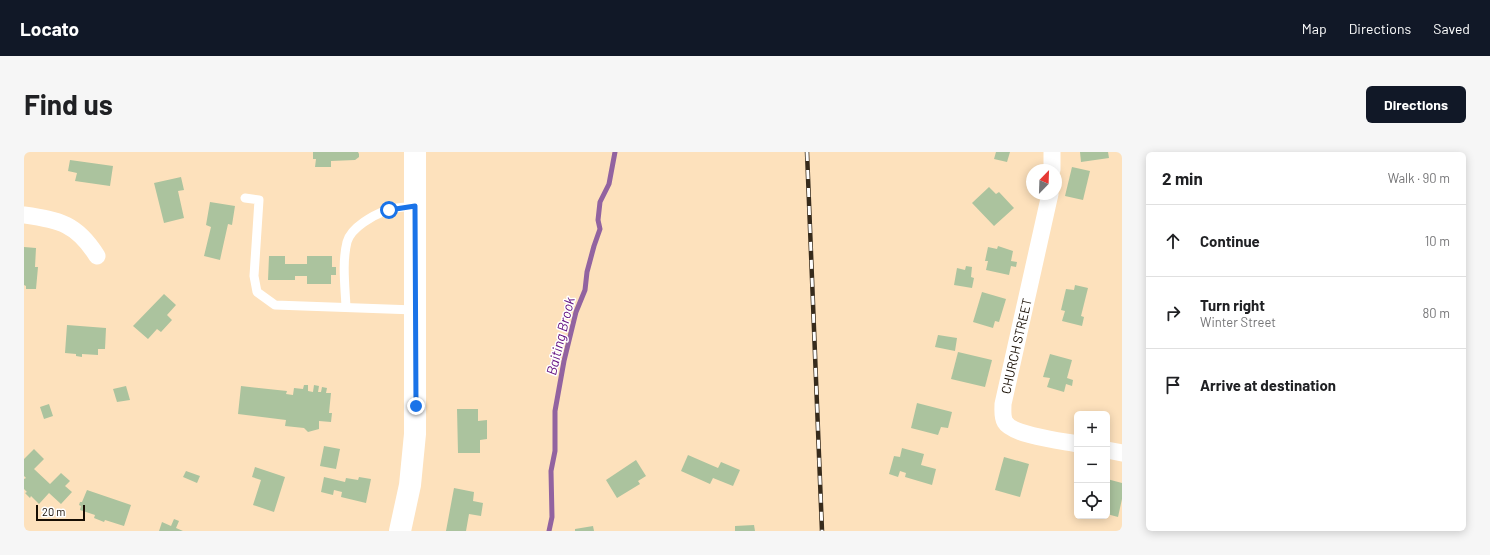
<!DOCTYPE html>
<html lang="en">
<head>
<meta charset="utf-8">
<style>
  body { margin:0; font-family:Barlow,sans-serif; background:#f6f6f6; color:#202124 }
  .controls { position:absolute; right:12px; bottom:12px; display:grid; overflow:hidden; border-radius:6px; box-shadow:0 2px 10px #0003 }
  .controls button { width:36px; height:36px; display:grid; place-items:center; padding:0; border:0; border-bottom:1px solid #e0e0e0; background:#fff; color:#202124; font:20px sans-serif }
  .compass { position:absolute; left:1002px; top:12px; width:36px; height:36px; border-radius:50%; background:#fff; box-shadow:0 2px 10px #0003; rotate:23deg }
  .scale { position:absolute; left:12px; bottom:10px; width:49px; box-sizing:border-box; padding-left:4px; border:2px solid #180e03; border-top:0; font-size:11px; line-height:14px; white-space:nowrap; color:#180e03; -webkit-text-stroke:3px #fff; paint-order:stroke }
  .stop { position:absolute; width:12px; height:12px; margin:-9px; border:3px solid #1a73e8; border-radius:50%; background:#fff }
  .stop.end { background:#1a73e8; border-color:#fff; box-shadow:0 1px 4px #0008 }
  .list { margin:0; padding:0; list-style:none }
  h2 { display:flex; justify-content:space-between; align-items:center; height:52px; margin:0; padding:0 16px; font-size:17px }
  h2 small { font-size:13px; font-weight:400; color:#757577 }
  .list li { display:grid; grid-template-columns:26px 1fr auto; gap:12px; align-items:center; box-sizing:border-box; height:72px; padding:0 16px; border-top:1px solid #e0e0e0 }
  .list b { display:block; font-size:15px; white-space:nowrap }
  .list p { margin:0; font-size:13px; white-space:nowrap; color:#757577 }
  .list em { font-size:13px; font-style:normal; color:#757577 }
  .icon { flex:none; width:22px; height:22px; fill:none; stroke:currentColor; stroke-width:2; stroke-linecap:round; stroke-linejoin:round }
  .map { position:relative; flex:none; width:1098px; height:379px; overflow:hidden; border-radius:6px }
  header { display:flex; align-items:center; gap:24px; box-sizing:border-box; height:56px; padding:0 20px; background:#111827; color:#fff }
  header strong { font-size:19px }
  nav { display:flex; gap:22px; margin-inline-start:auto; font-size:14px }
  .intro { display:flex; align-items:center; justify-content:space-between; box-sizing:border-box; height:96px; padding:0 24px }
  h1 { margin:0; font-size:28px }
  .button { padding:10px 18px; border-radius:6px; background:#111827; color:#fff; font-size:14px; font-weight:700 }
  main { display:flex; gap:24px; padding:0 24px }
  aside { flex:1; background:#fff; border-radius:6px; box-shadow:0 2px 10px #0003 }
  .map>svg:first-child { display:block }
</style>
</head>
<body>
<header>
<strong>Locato</strong>
<nav><a>Map</a><a>Directions</a><a>Saved</a></nav>
</header>
<div class="intro"><h1>Find us</h1><a class="button">Directions</a></div>
<main>
<div class="map">
<svg width="1098" height="379" viewBox="0 0 1098 379">
  <rect width="100%" height="100%" fill="#fde1bc"/>
  <g fill="none" stroke-linecap="round" stroke-linejoin="round">
    <polyline stroke="#9263a0" stroke-width="5" points="525,379 528,365 527,319 531,299 531,259 540,209 552,160 561,138 563,120 570,94 576,77 574,68 576,50 585,32 591,0"/>
  </g>
  <g fill="#abc39e">
    <polygon points="289,0 334,0 335,2 335,5 331,8 307,9 307,15 291,15 292,7 289,7"/>
    <polygon points="972,0 986,0 983,10 970,7"/>
    <polygon points="1056,0 1084,0 1085,6 1057,10"/>
    <polygon points="46,8 89,14 86,34 51,29 53,21 44,19"/>
    <polygon points="1048,15 1066,19 1059,48 1041,44"/>
    <polygon points="157,25 160,38 154,39 160,66 140,71 130,31"/>
    <polygon points="965,35 972,42 975,40 990,56 970,74 948,51"/>
    <polygon points="186,50 211,54 208,73 204,72 196,108 180,104 187,75 182,73"/>
    <polygon points="974,94 989,99 987,109 993,110 992,115 987,114 985,123 962,118 964,109 961,109 964,95 973,97"/>
    <polygon points="0,95 12,96 11,115 14,115 12,137 2,137 2,134 0,133"/>
    <polygon points="245,104 261,104 261,112 283,112 283,104 308,104 308,115 312,115 312,123 307,123 307,132 283,132 283,124 271,124 271,128 244,128"/>
    <polygon points="942,114 948,115 947,125 950,126 948,136 930,133 933,116 941,118"/>
    <polygon points="1051,133 1064,136 1057,164 1060,165 1058,174 1038,169 1041,159 1037,158 1042,137 1050,138"/>
    <polygon points="958,140 982,147 975,170 971,169 969,176 949,170"/>
    <polygon points="140,142 152,153 143,163 148,168 137,180 133,177 124,187 109,174"/>
    <polygon points="43,173 82,176 81,197 74,197 74,203 58,202 58,205 52,204 52,202 41,201"/>
    <polygon points="914,183 933,186 931,199 911,195"/>
    <polygon points="934,200 968,208 961,235 927,227"/>
    <polygon points="1026,202 1048,208 1043,226 1049,228 1048,234 1042,232 1040,240 1023,235 1026,226 1019,225"/>
    <polygon points="280,233 284,233 284,239 289,240 290,233 295,234 294,240 297,240 298,235 303,236 302,241 307,241 305,261 308,261 307,270 295,269 295,277 284,280 280,276 261,274 262,268 214,262 217,234 263,239 262,242 269,243 270,236 279,237"/>
    <polygon points="102,234 106,248 93,250 89,237"/>
    <polygon points="893,251 928,260 924,276 917,275 914,283 887,276"/>
    <polygon points="25,252 29,264 20,267 16,255"/>
    <polygon points="433,257 454,257 454,269 463,268 463,287 456,288 456,301 434,301"/>
    <polygon points="300,294 316,297 312,317 296,314"/>
    <polygon points="878,296 900,302 897,313 912,317 908,333 881,325 882,321 876,319 874,325 865,322 870,304 876,305"/>
    <polygon points="10,297 20,307 10,317 26,332 37,321 46,329 41,334 48,340 37,352 25,341 15,352 7,344 6,346 1,341 3,340 0,337 0,327 2,326 0,324 0,307"/>
    <polygon points="664,303 694,316 697,310 716,318 709,334 689,326 686,332 657,319"/>
    <polygon points="980,305 1005,312 996,345 971,338"/>
    <polygon points="612,308 622,324 614,329 616,332 593,346 582,328"/>
    <polygon points="231,315 261,325 250,360 229,353 237,328 228,325"/>
    <polygon points="162,319 176,324 173,331 159,325"/>
    <polygon points="300,325 321,330 322,326 334,328 335,325 347,327 342,351 317,345 318,340 310,338 309,343 297,340"/>
    <polygon points="1083,327 1098,331 1098,347 1094,365 1083,362"/>
    <polygon points="430,336 450,340 449,349 459,351 457,364 445,362 442,379 422,379"/>
    <polygon points="63,338 107,353 100,374 81,368 80,370 70,366 71,363 56,358 57,354 55,353 56,350 58,350"/>
    <polygon points="150,367 155,369 152,376 159,379 135,379 138,370 147,374"/>
    <polygon points="730,373 731,379 711,379 711,374"/>
    <polygon points="569,374 570,379 551,379 551,377"/>
  </g>
  <g fill="none" stroke-linecap="round" stroke-linejoin="round">
    <g stroke="#fff" stroke-width="9">
      <polyline points="221,46 235,48 230,124 233,140 251,153 391,158"/>
      <path d="M322 155C321 134 318 110 323 90 327 75 350 63 363 58 372 55 382 55 391 54"/>
    </g>
    <g stroke="#fff" stroke-width="17">
      <polyline points="1028,0 1028,18"/>
      <path d="M1026 42 979 252C979 258 978 265 981 270 988 283 1038 289 1053 292"/>
      <path d="M0 63C36 68 53 72 73 104"/>
      <polyline points="1083,298 1098,301"/>
    </g>
    <polyline stroke="#fff" stroke-width="22" points="376,379 386,333 391,282 391,0"/>
    <defs>
      <polyline id="rail" points="783,0 798,379"/>
    </defs>
    <use href="#rail" stroke="#372b1c" stroke-width="4.5"/>
    <use href="#rail" stroke="#fff" stroke-width="3" stroke-dasharray="9" stroke-linecap="butt"/>
  </g>
  <g fill="none" stroke-linecap="round" stroke-linejoin="round">
    <polyline stroke="#1a73e8" stroke-width="5" points="365,58 391,54 392,254"/>
  </g>
  <g text-anchor="middle" dominant-baseline="central" stroke-width="3" stroke-linejoin="round" paint-order="stroke">
    <g font-size="13" fill="#180e03" stroke="#fff">
      <text transform="translate(992 194) rotate(-77)">CHURCH STREET</text>
    </g>
    <g font-size="14" font-style="italic" fill="#641482" stroke="#fff">
      <text transform="translate(536 184) rotate(-76)">Baiting Brook</text>
    </g>
  </g>
</svg>
<div class="controls">
<button>+</button>
<button>−</button>
<button><svg class="icon" aria-label="locate" viewBox="0 0 24 24"><circle cx="12" cy="12" r="6"/><path d="M12 2v4M12 18v4M2 12h4M18 12h4"/></svg></button>
</div>
<svg class="compass" viewBox="-18 -18 36 36"><path d="M0-13l5 13h-10z" fill="#e53935"/><path d="M0 13l5-13h-10z" fill="#757577"/></svg>
<div class="scale">20 m</div>
<div class="stop" style="left:365px;top:58px"></div>
<div class="stop end" style="left:392px;top:254px"></div>
</div>
<aside>
<h2>2 min<small>Walk · 90 m</small></h2>
<ul class="list">
<li><svg class="icon" aria-label="ahead" viewBox="0 0 24 24"><path d="M12 20V5M6 11l6-6 6 6"/></svg><div><b>Continue</b></div><em>10 m</em></li>
<li><svg class="icon" aria-label="right" viewBox="0 0 24 24"><path d="M7 20v-9h11M14 6l5 5-5 5"/></svg><div><b>Turn right</b><p>Winter Street</p></div><em>80 m</em></li>
<li><svg class="icon" aria-label="arrive" viewBox="0 0 24 24"><path d="M6 21V4h12l-3 4 3 4H6"/></svg><div><b>Arrive at destination</b></div></li>
</ul>
</aside>
</main>
</body>
</html>
